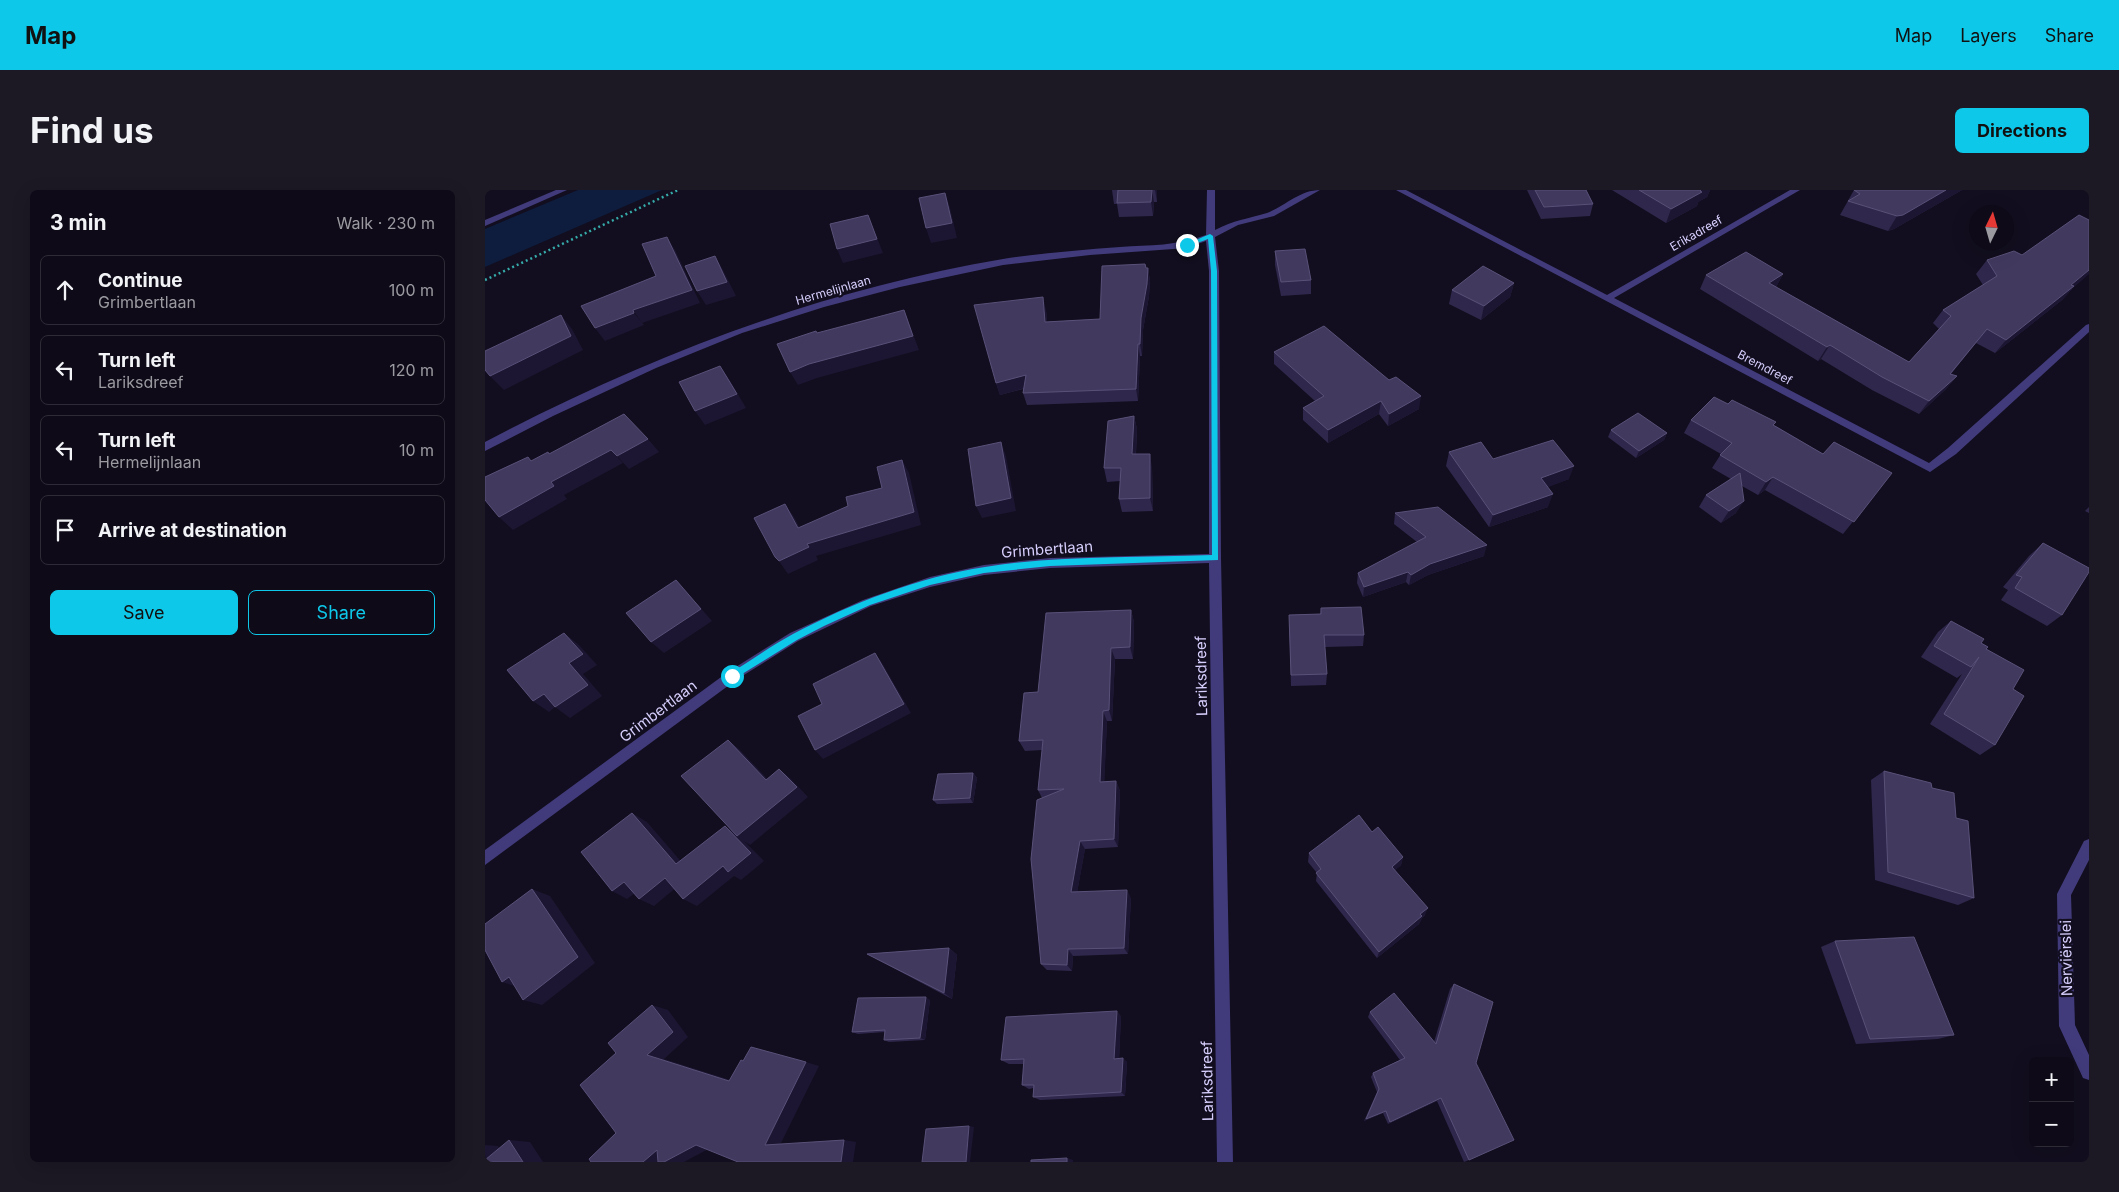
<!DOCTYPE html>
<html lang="en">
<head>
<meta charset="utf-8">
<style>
  body { margin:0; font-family:Inter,sans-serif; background:#1c1824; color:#f1f3f6 }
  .controls { position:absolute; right:15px; bottom:15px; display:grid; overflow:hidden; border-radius:8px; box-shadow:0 5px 20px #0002 }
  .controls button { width:45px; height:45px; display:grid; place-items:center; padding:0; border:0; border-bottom:1px solid #2e2b36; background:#0e0a17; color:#f1f3f6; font:25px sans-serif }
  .compass { position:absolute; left:1484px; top:15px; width:45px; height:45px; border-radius:50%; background:#0e0a17; box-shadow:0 5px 20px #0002; rotate:5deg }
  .stop { position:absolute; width:15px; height:15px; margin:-11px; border:4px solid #0ec8e9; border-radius:50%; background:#fff }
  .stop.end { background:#0ec8e9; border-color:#fff; box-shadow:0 1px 5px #0008 }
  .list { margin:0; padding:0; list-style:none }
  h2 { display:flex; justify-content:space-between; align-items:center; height:65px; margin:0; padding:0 20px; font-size:21px }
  h2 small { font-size:16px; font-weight:400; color:#9b9aa1 }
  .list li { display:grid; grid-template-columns:32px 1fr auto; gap:15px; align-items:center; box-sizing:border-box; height:70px; margin:0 10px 10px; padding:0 10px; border:1px solid #2e2b36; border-radius:8px }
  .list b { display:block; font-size:19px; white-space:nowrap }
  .list p { margin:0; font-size:16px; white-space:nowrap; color:#9b9aa1 }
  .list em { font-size:16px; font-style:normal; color:#9b9aa1 }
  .actions { display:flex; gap:10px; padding:15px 20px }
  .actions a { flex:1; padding:11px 0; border:1px solid #0ec8e9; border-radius:8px; text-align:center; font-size:18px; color:#0ec8e9 }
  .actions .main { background:#0ec8e9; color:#111 }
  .icon { flex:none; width:28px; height:28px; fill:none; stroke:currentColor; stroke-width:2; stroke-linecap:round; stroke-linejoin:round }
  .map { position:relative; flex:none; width:1604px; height:972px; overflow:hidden; border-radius:8px }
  header { display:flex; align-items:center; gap:30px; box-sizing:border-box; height:70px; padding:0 25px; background:#0ec8e9; color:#111 }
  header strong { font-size:24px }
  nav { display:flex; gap:28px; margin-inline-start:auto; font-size:18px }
  .intro { display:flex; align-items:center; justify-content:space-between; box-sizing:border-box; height:120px; padding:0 30px }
  h1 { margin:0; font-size:35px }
  .button { padding:12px 22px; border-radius:8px; background:#0ec8e9; color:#111; font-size:18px; font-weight:700 }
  main { display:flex; gap:30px; padding:0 30px }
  aside { flex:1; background:#0e0a17; border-radius:8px; box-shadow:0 5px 20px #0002 }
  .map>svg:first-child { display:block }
</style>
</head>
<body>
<header>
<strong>Map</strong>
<nav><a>Map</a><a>Layers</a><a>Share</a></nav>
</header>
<div class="intro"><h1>Find us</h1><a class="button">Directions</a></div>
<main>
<aside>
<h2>3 min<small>Walk · 230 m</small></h2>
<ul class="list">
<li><svg class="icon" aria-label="ahead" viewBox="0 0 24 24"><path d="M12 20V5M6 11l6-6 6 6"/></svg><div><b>Continue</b><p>Grimbertlaan</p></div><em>100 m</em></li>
<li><svg class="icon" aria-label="left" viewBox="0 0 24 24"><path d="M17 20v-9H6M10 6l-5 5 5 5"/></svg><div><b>Turn left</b><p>Lariksdreef</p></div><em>120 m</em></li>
<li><svg class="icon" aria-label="left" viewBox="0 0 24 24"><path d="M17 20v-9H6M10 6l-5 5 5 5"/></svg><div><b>Turn left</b><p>Hermelijnlaan</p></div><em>10 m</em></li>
<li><svg class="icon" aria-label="arrive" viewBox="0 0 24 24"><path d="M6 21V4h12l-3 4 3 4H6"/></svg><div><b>Arrive at destination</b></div></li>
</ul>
<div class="actions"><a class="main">Save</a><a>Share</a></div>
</aside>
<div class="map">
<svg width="1604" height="972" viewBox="0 0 1604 972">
  <rect width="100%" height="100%" fill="#120e1f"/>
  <polygon fill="#0e1d3e" points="93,0 177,0 0,77 0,39"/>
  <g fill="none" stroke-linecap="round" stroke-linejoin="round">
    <polyline stroke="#35aaa9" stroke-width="2.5" stroke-dasharray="2 3" stroke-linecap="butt" points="0,90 193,0"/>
    <polygon fill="#413b7b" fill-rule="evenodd" points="71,0 82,0 0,36 0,30"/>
    <g fill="#413b7b" fill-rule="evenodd">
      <path d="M722 0H730V40C749 30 762 29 782 23 800 16 815 0 835 0L789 26 753 35 730 47 734 81 736 368 748 972H732L724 373 565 378 499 385 445 397 386 416 313 451 251 490 0 675V660L243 482 305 443 378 410 445 387 499 375 565 368 724 364V81L721 51 702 58 605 65 518 75 415 97 339 117 257 143 171 178 68 226 0 261V252C163 166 335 100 518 69 556 63 596 60 635 57 665 55 692 56 721 45Z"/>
      <polygon points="911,0 921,0 1122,105 1305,0 1315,0 1129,108 1444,273 1463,258 1601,135 1604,134 1604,142 1471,264 1445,282"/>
      <polygon points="1604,649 1604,670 1586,705 1590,835 1604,865 1604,890 1598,888 1574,836 1572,704 1599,651"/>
    </g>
  </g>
  <g fill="#30284c">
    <polygon points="627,0 672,0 672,12 669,12 668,26 634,27 632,14 629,14"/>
    <polygon points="1042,0 1101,0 1108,14 1105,26 1056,29"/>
    <polygon points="1127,0 1225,0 1222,7 1213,12 1212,16 1181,33"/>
    <polygon points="1369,0 1477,0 1409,39 1403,41 1355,25"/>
    <polygon points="790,61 826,90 826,104 796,106 790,75"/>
    <polygon points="1502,70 1587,99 1577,110 1510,163 1491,153 1466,184 1472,186 1461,199 1434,224 1387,200 1336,169 1333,171 1215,99 1221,85 1298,84 1291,97 1424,172 1454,139 1448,133 1458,120 1498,95 1491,84"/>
    <polygon points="660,74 661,78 663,78 665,91 664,106 658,140 657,166 655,166 653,211 542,215 538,203 538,199 515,205 511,193 561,120 562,132 615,129"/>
    <polygon points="1029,93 1025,107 996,130 964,114 967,100"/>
    <polygon points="789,162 934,219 903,236 894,224 843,253 818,230 818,218 830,211 789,174"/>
    <polygon points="1243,214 1289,235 1338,264 1407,283 1358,344 1280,300 1273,305 1257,296 1251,323 1236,333 1214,317 1221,305 1246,289 1227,278 1236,264 1199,243 1206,230"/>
    <polygon points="649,226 652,239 651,264 667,277 668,321 637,322 634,309 635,291 622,292 619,278"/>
    <polygon points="1126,240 1182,243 1179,250 1151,268 1123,247"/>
    <polygon points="964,262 1084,289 1062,297 1063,317 1004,337 961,276"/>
    <polygon points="1604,317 1604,323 1600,321"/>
    <polygon points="910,323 999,366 943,385 924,395 921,392 878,407 872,393 873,383 932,352 909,334"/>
    <polygon points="1558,353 1577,425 1562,436 1516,410 1523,400 1518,397 1544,366"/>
    <polygon points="836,418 879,445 878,456 840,457 842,484 841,495 806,496 804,425 835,424"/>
    <polygon points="646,420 649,432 648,469 630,469 627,531 622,531 619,592 631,591 635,601 633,657 600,659 592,702 646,708 643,764 588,766 587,781 562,780 556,774 557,608 553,600 557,560 540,561 534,551 553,502"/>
    <polygon points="1466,431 1496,453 1501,459 1528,499 1510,555 1495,565 1445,534 1477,484 1472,488 1436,467 1453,442"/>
    <polygon points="1399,581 1447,598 1489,708 1473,715 1390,690 1386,590"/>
    <polygon points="488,583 492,588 488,613 452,614 448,610"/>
    <polygon points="887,642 918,667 916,675 910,680 940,725 937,728 934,734 892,768 831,691 832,683 823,672 824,663"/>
    <polygon points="1350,751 1469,845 1453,849 1371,854 1336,757"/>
    <polygon points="464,758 472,765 467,809 393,770 382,764"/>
    <polygon points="969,794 991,873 984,970 979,972 952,911 903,934 898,923 879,931 892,902 886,887 888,883 915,870 883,827 885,822 949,852 965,799"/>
    <polygon points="445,810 440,850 404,852 399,850 400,842 373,844 367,842"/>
    <polygon points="636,826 634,868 642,872 640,906 555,910 548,907 548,898 544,899 537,895 539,874 524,874 516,870"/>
  </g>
  <g fill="#1d1632">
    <polygon points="667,0 669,12 668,26 666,12"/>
    <polygon points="670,0 672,0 672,12"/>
    <polygon points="1216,0 1225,0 1222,7 1213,12 1212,16 1181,33 1186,19"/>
    <polygon points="1461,0 1477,0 1409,39 1403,41 1412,26"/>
    <polygon points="460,3 465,18 472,48 446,53 441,38"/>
    <polygon points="383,25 398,63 358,73 352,59"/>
    <polygon points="182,47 190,60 215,113 157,133 148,120 207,100"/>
    <polygon points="230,66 238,80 251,106 221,115 212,101"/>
    <polygon points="660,74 662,89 663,78 665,91 664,106 658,140 657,166 655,154 656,128"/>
    <polygon points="1604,80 1604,84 1587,99 1577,110 1510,163 1521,150"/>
    <polygon points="1298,84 1291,97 1284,93"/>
    <polygon points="1029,93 1025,107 996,130 999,116"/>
    <polygon points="558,107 561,120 563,145 560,132"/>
    <polygon points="419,120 434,160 332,188 313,195 305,182"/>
    <polygon points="149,123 159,135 120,151 110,138"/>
    <polygon points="76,125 87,139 98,160 19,200 5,186"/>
    <polygon points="653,154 655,166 653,211 651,199"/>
    <polygon points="1345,155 1336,169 1333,171 1342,157"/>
    <polygon points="235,176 244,189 261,218 220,235 210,221"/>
    <polygon points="541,185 544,197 515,205 511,193"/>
    <polygon points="1472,186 1461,199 1434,224 1444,211"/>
    <polygon points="936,206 934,219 903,236 904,224"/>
    <polygon points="896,211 894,224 843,253 843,240"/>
    <polygon points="649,226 652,239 650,278 647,264"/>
    <polygon points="1182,243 1179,250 1151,268 1154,261"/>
    <polygon points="163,249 174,262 144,279 132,266"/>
    <polygon points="516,252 521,266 531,321 497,328 491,316"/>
    <polygon points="126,260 138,273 79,305 82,309 28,340 14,327 66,292"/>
    <polygon points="665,264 667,277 668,321 665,308"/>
    <polygon points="417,270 424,283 436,335 331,366 333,370 303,384 294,371 322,354 429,322"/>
    <polygon points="1089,276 1084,289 1051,302 1056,288"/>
    <polygon points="1288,287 1280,300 1273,305 1281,292"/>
    <polygon points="1068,304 1063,317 1004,337 1008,325"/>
    <polygon points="1259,311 1251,323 1236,333 1244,321"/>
    <polygon points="300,314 309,327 322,351 313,338"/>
    <polygon points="1002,355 999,366 943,385 924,395 926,385 945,374"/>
    <polygon points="923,382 921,392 878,407 879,397"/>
    <polygon points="191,390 227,431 179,463 166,452"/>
    <polygon points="646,420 649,432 648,469 645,457"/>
    <polygon points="79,443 94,455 112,475 98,484 117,506 85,528 70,517 64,522 48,511 59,504 84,473"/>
    <polygon points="626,458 630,469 627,531 624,520"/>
    <polygon points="390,463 397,473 426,523 338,569 330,560"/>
    <polygon points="618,521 622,531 619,602 615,592"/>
    <polygon points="243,550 255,560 292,599 281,590"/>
    <polygon points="294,579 305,588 323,607 265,655 259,651 279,671 256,690 249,686 212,716 198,709 240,636 253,645"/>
    <polygon points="488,583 492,588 488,613 485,608"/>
    <polygon points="631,591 635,601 633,657 629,649"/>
    <polygon points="147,623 162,632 205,682 191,674"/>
    <polygon points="595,651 600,659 591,709 586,702"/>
    <polygon points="918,667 916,675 905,685 907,677"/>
    <polygon points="180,688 194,695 169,716 154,709"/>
    <polygon points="139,692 154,700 142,709 127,701"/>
    <polygon points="47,699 65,706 110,773 57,815 38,810"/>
    <polygon points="642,700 646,708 643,764 639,758"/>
    <polygon points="943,718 940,725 937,728 934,734 892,768 894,762"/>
    <polygon points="464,758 472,765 467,809 459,803"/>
    <polygon points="583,759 588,766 587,781 582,775"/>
    <polygon points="24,787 36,798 17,792"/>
    <polygon points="441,807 445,810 440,850 435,848"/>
    <polygon points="167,815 183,820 203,847 179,869 258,894 244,891 162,865"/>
    <polygon points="632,821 636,826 634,873 629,869"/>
    <polygon points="638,868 642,872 640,906 636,902"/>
    <polygon points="321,872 334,876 294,957 280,955"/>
    <polygon points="956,908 952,911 903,934 905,932"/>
    <polygon points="901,921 898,923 879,931 881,929"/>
    <polygon points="484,936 489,937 485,972 481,972"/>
    <polygon points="24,950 45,952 58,972 38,972"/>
    <polygon points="359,950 371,952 368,972 356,972"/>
    <polygon points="0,955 13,956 22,972 0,970"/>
    <polygon points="211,955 227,957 199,972 179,972"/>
    <polygon points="172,960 177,972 158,972"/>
    <polygon points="582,968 588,970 588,972 582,972"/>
  </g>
  <g fill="#42395f" stroke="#595178">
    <polygon points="633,0 667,0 666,12 632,13"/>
    <polygon points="1050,0 1101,0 1108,14 1059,17"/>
    <polygon points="1154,0 1216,0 1215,1 1217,2 1186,19"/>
    <polygon points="1369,0 1461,0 1418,25 1412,26 1363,11 1375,4"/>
    <polygon points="460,3 467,33 441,38 434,8"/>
    <polygon points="383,25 392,49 352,59 345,34"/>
    <polygon points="1594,25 1604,30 1604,80 1586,95 1589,96 1521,150 1502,139 1465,184 1472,186 1444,211 1397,187 1345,155 1342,157 1221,85 1261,62 1298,84 1284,93 1424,172 1466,126 1458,120 1512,86 1502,70 1529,61 1537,65"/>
    <polygon points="182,47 207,100 148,120 149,123 110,138 96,116 171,86 157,54"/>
    <polygon points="820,59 826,90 796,92 790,61"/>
    <polygon points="230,66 242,92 212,101 200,76"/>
    <polygon points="660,74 661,78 663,78 662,94 656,128 655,154 653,154 651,199 538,203 541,185 511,193 489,115 558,107 560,132 615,129 617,76"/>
    <polygon points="998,76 1029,93 999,116 967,100"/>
    <polygon points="419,120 428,146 324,174 305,182 292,154 331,141 332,143"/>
    <polygon points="76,125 86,146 5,186 0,180 0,161"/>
    <polygon points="839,136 904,190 911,187 936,206 904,224 896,211 843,240 818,218 839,206 789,162"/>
    <polygon points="235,176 252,204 210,221 194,192"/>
    <polygon points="1229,207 1243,214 1247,210 1291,232 1288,235 1338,264 1349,252 1407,283 1369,332 1288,287 1281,292 1235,265 1247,253 1206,230"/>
    <polygon points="1153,223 1182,243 1154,261 1126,240"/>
    <polygon points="139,224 163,249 132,266 126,260 66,292 69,296 14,327 0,310 0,287 43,267 46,271 63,262 64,264"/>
    <polygon points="649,226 647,264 665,264 665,308 634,309 636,278 619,278 623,231"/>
    <polygon points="1068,250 1089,276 1056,288 1068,304 1008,325 964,262 996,252 1008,269"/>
    <polygon points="516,252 526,308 491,316 483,259"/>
    <polygon points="417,270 429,322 322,354 324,357 294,371 290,367 269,328 300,314 313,338 363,316 361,307 397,298 392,277"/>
    <polygon points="1255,283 1259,311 1244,321 1221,305"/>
    <polygon points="953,317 1002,355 945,374 926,385 923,382 879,397 873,383 941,347 910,323"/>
    <polygon points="1558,353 1604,378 1604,382 1577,425 1530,398 1537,387 1531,385"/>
    <polygon points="191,390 216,419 166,452 141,423"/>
    <polygon points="876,417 879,445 839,445 842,484 806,485 804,425 836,424 836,418"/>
    <polygon points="646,420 645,457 626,458 624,520 618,521 615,592 631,591 629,649 595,651 586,702 642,700 639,758 583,759 582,775 556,774 546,669 552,610 579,599 553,600 558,550 534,551 539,503 553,502 561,423"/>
    <polygon points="1466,431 1499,449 1496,453 1503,457 1501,459 1539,480 1528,499 1539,506 1510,555 1459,524 1494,467 1486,477 1449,456"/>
    <polygon points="79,443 98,464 84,473 103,495 70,517 59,504 48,511 22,480"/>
    <polygon points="390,463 419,514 330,560 313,526 337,514 328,494"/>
    <polygon points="243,550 281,590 294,579 312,597 252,646 196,586"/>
    <polygon points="1399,581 1446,593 1447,598 1469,603 1471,628 1483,631 1489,708 1403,682"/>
    <polygon points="488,583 485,608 448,610 453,584"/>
    <polygon points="147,623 191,674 240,636 266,663 243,682 238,676 198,709 180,688 154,709 139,692 127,701 96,662"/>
    <polygon points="874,625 887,642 893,637 918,667 907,677 943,718 935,724 937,726 894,762 831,683 836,679 824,663"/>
    <polygon points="47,699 93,767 38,810 24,787 17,792 0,760 0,734"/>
    <polygon points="1429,747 1469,845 1385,849 1350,751"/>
    <polygon points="464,758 459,803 382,764"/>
    <polygon points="969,794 1008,812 991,873 1029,950 984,970 956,908 905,932 901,921 881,929 894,899 888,883 920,868 885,822 909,803 951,854"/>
    <polygon points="441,807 435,848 399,850 400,840 367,842 373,808"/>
    <polygon points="167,815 188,842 162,865 244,891 256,870 258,871 266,857 321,872 280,955 359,950 356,972 253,972 211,955 179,972 173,972 172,960 158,972 106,972 104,969 131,943 95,895 131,863 123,853"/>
    <polygon points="632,821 629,869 638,868 636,902 548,907 549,895 537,895 539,869 516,870 521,827"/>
    <polygon points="484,936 481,972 437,972 441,939"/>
    <polygon points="24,950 38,972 0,972 0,970"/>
    <polygon points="582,968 582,972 546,972 546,970"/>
  </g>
  <path fill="#0ec8e9" d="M725 44 728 46 732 81 733 370 565 376 499 383 445 395 385 415 339 436 312 450 249 489H244V484C265 471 286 456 308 444 367 413 434 387 500 377 574 365 651 368 727 365L726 81 723 49 702 57 699 55Z"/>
  <g text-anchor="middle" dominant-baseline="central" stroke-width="4.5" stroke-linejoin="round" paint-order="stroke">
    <g font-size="12" fill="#d6cefc" stroke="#120e1f">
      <text transform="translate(1211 43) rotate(-30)">Erikadreef</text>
      <text transform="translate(348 100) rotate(-16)">Hermelijnlaan</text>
      <text transform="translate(1280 177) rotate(28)">Bremdreef</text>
    </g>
    <g font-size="15" fill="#d6cefc" stroke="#120e1f">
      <text transform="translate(562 359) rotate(-4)">Grimbertlaan</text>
      <text transform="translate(716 486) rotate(-91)">Lariksdreef</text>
      <text transform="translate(173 521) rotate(-37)">Grimbertlaan</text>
      <text transform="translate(1581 768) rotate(-91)">Nerviërslei</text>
      <text transform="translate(722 891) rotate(-91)">Lariksdreef</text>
    </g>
  </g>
</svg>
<div class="controls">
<button>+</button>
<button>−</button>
</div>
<svg class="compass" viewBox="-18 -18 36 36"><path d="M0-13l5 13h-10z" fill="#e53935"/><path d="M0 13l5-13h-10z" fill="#9b9aa1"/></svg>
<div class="stop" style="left:247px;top:486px"></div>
<div class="stop end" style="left:702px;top:55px"></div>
</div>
</main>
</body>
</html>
